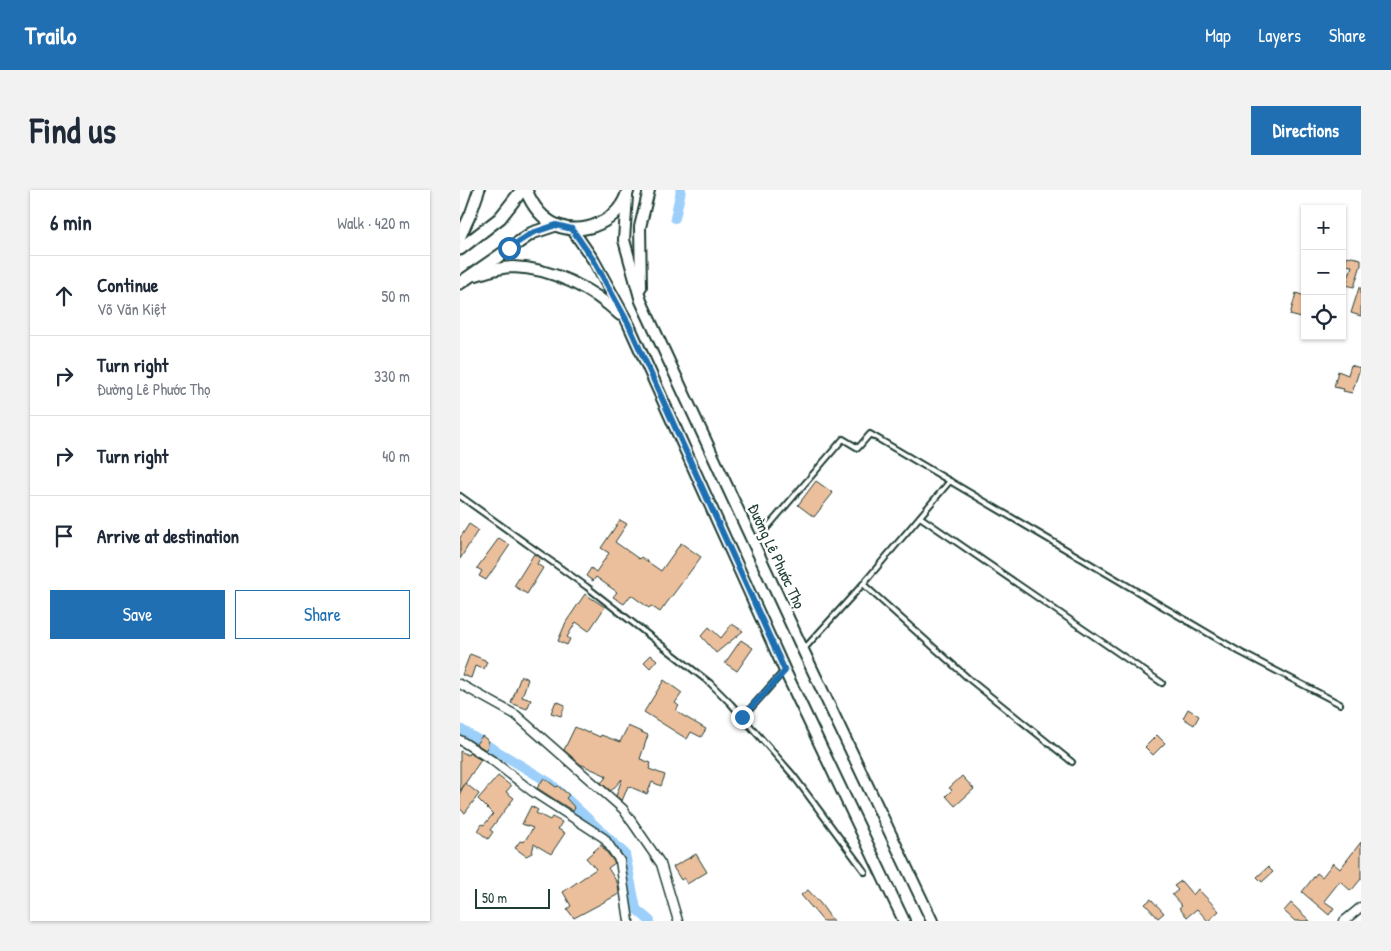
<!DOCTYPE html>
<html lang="en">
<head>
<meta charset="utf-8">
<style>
  body { margin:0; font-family:"Patrick Hand",sans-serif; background:#f2f2f3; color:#1f2937 }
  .controls { position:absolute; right:15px; top:15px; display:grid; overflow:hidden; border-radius:0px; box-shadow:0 1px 4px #0004 }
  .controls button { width:45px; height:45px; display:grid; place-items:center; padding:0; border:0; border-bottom:1px solid #e0e1e3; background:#fff; color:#1f2937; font:25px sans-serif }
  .scale { position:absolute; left:15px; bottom:12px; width:75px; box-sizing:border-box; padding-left:5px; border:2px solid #1f3d34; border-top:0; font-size:14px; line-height:18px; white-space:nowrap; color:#1f3d34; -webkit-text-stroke:4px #fff; paint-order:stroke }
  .stop { position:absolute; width:15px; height:15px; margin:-11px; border:4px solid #1f6fb2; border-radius:50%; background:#fff }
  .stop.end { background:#1f6fb2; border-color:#fff; box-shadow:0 1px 5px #0008 }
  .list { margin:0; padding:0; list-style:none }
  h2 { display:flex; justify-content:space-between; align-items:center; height:65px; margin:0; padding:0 20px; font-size:21px }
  h2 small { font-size:16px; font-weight:400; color:#747a83 }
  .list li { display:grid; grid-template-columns:32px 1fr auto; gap:15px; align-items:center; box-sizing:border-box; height:80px; padding:0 20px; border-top:1px solid #e0e1e3 }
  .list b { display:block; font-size:19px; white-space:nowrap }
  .list p { margin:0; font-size:16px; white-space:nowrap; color:#747a83 }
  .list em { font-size:16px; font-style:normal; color:#747a83 }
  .actions { display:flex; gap:10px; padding:15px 20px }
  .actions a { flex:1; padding:11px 0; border:1px solid #1f6fb2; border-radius:0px; text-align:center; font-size:18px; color:#1f6fb2 }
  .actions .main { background:#1f6fb2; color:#fff }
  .icon { flex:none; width:28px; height:28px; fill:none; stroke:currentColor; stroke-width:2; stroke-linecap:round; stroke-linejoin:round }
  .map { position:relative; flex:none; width:901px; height:731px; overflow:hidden; border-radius:0px }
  header { display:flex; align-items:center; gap:30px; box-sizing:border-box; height:70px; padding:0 25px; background:#1f6fb2; color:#fff }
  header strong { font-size:24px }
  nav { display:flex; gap:28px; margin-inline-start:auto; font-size:18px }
  .intro { display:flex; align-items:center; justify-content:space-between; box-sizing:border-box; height:120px; padding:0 30px }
  h1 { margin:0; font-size:35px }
  .button { padding:12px 22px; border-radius:0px; background:#1f6fb2; color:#fff; font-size:18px; font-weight:700 }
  main { display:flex; gap:30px; padding:0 30px }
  aside { flex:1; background:#fff; border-radius:0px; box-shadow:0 1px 4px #0004 }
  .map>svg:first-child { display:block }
</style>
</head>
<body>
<header>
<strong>Trailo</strong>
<nav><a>Map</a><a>Layers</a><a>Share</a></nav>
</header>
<div class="intro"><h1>Find us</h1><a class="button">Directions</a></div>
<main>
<aside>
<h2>6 min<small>Walk · 420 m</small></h2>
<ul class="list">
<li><svg class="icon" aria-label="ahead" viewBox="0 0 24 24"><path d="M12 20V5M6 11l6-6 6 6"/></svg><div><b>Continue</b><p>Võ Văn Kiệt</p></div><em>50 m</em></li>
<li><svg class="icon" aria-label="right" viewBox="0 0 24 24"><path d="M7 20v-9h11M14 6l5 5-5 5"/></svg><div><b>Turn right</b><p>Đường Lê Phước Thọ</p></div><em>330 m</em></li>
<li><svg class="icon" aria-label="right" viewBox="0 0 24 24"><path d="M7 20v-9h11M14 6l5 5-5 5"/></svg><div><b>Turn right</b></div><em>40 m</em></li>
<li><svg class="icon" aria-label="arrive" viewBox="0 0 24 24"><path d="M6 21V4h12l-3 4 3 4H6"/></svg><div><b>Arrive at destination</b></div></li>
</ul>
<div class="actions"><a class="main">Save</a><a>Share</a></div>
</aside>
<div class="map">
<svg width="901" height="731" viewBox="0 0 901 731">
  <rect width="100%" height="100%" fill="#fff"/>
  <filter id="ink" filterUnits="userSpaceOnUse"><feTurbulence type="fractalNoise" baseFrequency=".02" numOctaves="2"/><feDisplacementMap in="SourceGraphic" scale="10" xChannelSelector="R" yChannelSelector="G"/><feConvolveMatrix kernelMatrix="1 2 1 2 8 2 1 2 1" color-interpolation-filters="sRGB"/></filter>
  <g filter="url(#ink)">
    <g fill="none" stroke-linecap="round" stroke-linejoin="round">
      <g stroke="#9ccff9" stroke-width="10">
        <polyline points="215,28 221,0"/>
        <polyline points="0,539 90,593 165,664 176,719 190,731"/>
      </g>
    </g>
    <g fill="#ecbf9c" stroke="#1f3d34">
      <polygon points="887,66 901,69 901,75 894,97 886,95 892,76 885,75"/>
      <polygon points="899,98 901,98 901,126 891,123"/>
      <polygon points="836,103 845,106 845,129 830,125"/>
      <polygon points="891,175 900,178 892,203 883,201 884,199 874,197 878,181 888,185"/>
      <polygon points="356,291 373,303 354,327 338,315"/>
      <polygon points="160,330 167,334 155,352 179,369 181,367 201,381 221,353 241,367 200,422 191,416 189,418 171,405 164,414 153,407 157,402 136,387 133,391 126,386 131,378 136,382 149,363 141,358"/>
      <polygon points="9,334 18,340 0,369 0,348"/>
      <polygon points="39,348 50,355 26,390 19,386 22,381 17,378"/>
      <polygon points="74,364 80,368 77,374 83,378 67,404 54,396"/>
      <polygon points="125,404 145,417 129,441 116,432 107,447 110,449 107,455 98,451 106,432"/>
      <polygon points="272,434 283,441 256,463 241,446 249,437 261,448"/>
      <polygon points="281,450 293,458 277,481 265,473"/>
      <polygon points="10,464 25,470 25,471 27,472 24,479 15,476 11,488 2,485"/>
      <polygon points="191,465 197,470 190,478 184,472"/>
      <polygon points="61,486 68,489 62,507 71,510 67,519 51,513"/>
      <polygon points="204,490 222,503 215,513 219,516 216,520 222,525 246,539 241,547 231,542 227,549 184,522"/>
      <polygon points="96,511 105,515 101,526 91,523"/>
      <polygon points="728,519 739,526 734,535 723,528"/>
      <polygon points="168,536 188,545 180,569 191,573 189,579 205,585 201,596 192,592 187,604 168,596 162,611 156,606 162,589 151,601 141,593 147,586 120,574 104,560 115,537 128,543 129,542 140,547 141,545 160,552"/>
      <polygon points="697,545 705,553 693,565 685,557"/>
      <polygon points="22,546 29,551 26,560 16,554"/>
      <polygon points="0,561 8,565 9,563 21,570 0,601"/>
      <polygon points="38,586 51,596 46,602 54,608 30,640 33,642 28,649 18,641 22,634 24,635 33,624 18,609"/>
      <polygon points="502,586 514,599 495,616 486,606 492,600 489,598"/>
      <polygon points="84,588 96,597 98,596 109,605 106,608 115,618 113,621 77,598"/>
      <polygon points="5,593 19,604 5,623 0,619 0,603"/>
      <polygon points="71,616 78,620 76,623 90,630 92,627 102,632 98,639 105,643 91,664 74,654 72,663 66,666 55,658 60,651 64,652 73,638 62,634"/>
      <polygon points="901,652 901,689 891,701 880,691 864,711 874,718 869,725 842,702 857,683 862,687 873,673 880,679"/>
      <polygon points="141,655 155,673 148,678 158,694 159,704 114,728 107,719 111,716 103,702 136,679 126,668"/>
      <polygon points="236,664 247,682 227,694 224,688 221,690 213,677"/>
      <polygon points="808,677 813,682 802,692 797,687"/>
      <polygon points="721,691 733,705 738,699 759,721 748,731 737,719 727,727 719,718 722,716 712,705 718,700 714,696"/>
      <polygon points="348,700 360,713 373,731 363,731 341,705"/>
      <polygon points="691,709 704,723 698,728 685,714"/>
      <polygon points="831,713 850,731 835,731 824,721"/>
    </g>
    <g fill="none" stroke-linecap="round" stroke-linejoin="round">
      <defs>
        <g id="service">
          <polyline points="0,306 127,397 250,493 271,514 333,585 405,682"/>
          <polyline points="460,327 702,493"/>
          <polyline points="294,353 383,249 398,258 410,244 780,462 880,514"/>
          <polyline points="403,394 509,489 612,572"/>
          <polyline points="344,459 403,394 490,291"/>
          <polyline points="283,527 323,482"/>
        </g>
        <g id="minor">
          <polyline points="0,494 56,525 163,619 201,674 218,731"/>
          <polyline points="0,550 33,571 73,602 144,648 160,671 169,731"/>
          <polyline points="884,731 901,717"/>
        </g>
        <g id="tertiary">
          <polyline points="167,6 164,50 181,111 343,460 472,731"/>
          <polyline points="112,39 134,71 168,133 325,481 444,731"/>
          <polyline points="0,47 11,23 19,0"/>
          <path d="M16 85C28 81 40 77 53 77 92 78 133 99 160 125"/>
          <polyline points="181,97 180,37 189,0"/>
        </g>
        <g id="secondary">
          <path d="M66 0C72 15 81 28 96 35 124 47 161 30 168 0"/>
          <polyline points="0,59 40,28 62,0"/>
          <polyline points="0,93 72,43 96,35"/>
        </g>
      </defs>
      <use href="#service" stroke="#1f3d34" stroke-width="8"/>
      <use href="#minor" stroke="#1f3d34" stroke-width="11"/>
      <use href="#tertiary" stroke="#1f3d34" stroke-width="14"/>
      <use href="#secondary" stroke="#1f3d34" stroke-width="15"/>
      <use href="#service" stroke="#fff" stroke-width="4"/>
      <use href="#minor" stroke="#fff" stroke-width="8"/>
      <use href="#tertiary" stroke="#fff" stroke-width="10"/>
      <use href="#secondary" stroke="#fff" stroke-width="11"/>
    </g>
  </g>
  <g fill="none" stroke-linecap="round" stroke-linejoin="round" filter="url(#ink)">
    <polyline stroke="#1f6fb2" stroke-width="6" points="49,58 72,43 96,35 112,39 134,71 168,133 325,481 282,527"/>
  </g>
  <g text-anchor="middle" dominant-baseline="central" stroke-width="5" stroke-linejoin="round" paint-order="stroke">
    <g font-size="16" fill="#1f3d34" stroke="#fff">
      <text transform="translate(317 366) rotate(65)">Đường Lê Phước Thọ</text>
    </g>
  </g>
</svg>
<div class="controls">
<button>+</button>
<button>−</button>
<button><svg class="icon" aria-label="locate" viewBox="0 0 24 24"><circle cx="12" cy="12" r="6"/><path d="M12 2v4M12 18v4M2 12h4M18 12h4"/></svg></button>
</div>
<div class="scale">50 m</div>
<div class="stop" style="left:49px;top:58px"></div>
<div class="stop end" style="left:282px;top:527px"></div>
</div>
</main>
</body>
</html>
